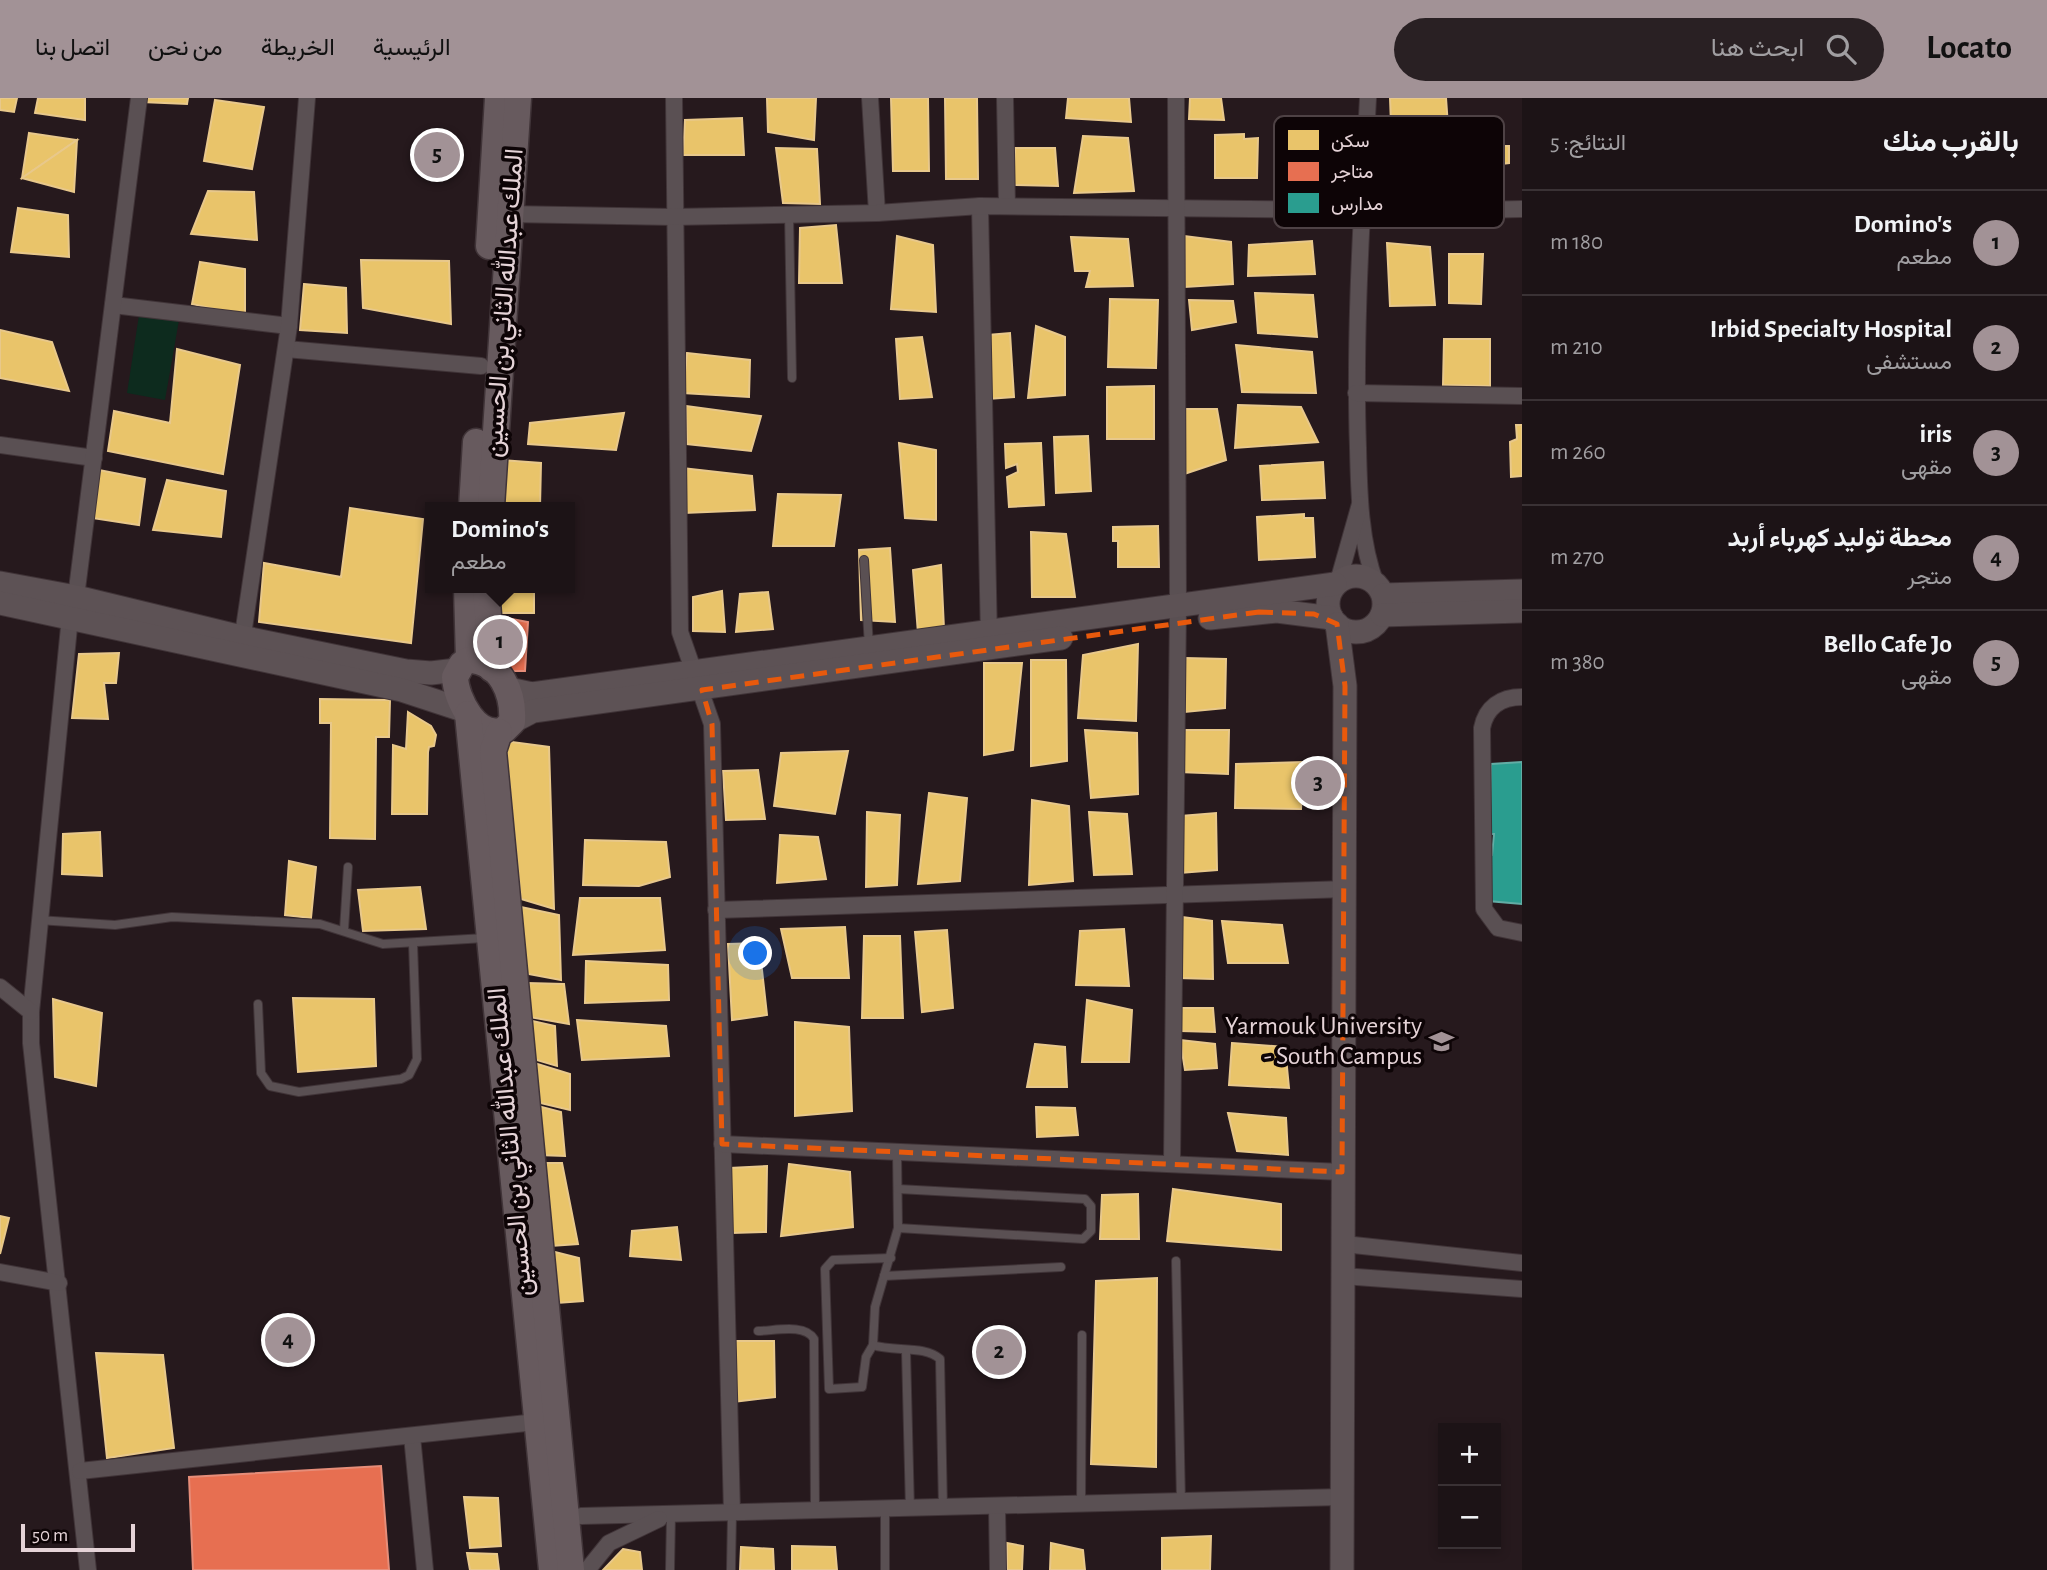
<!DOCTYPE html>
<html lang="ar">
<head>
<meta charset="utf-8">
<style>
  body { margin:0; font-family:"Alegreya Sans",Vazirmatn,sans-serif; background:#292023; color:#f1f3f6; direction:rtl }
  .controls { position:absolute; right:21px; bottom:21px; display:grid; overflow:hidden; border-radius:0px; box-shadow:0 4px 10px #0003 }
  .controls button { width:63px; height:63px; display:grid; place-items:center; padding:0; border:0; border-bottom:2px solid #3a3235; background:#1c1316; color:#f1f3f6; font:35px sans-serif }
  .scale { position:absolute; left:21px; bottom:18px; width:114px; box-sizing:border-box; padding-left:7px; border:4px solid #e5d3d7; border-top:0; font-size:19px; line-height:24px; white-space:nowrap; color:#e5d3d7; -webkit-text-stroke:5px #0d0406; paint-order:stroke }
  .you { position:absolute; left:756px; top:856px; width:24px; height:24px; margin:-18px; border:5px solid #fff; border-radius:50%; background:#1a73e8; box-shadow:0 0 0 10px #1a73e833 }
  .badge { display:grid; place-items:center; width:46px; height:46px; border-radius:50%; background:#a29296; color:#111; font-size:23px; font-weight:700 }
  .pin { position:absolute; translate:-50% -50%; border:4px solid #fff; box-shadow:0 2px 7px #0006 }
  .popup { position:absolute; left:425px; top:404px; width:150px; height:91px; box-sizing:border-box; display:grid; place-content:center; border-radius:0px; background:#1c1316; filter:drop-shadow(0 2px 5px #0005); font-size:23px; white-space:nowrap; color:#a09ea1 }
  .popup b { font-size:26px; color:#f1f3f6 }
  .popup::after { content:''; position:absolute; left:50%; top:100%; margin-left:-14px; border:14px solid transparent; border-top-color:#1c1316 }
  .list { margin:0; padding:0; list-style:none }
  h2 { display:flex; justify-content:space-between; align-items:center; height:91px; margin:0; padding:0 28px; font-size:30px }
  h2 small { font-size:23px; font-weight:400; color:#a09ea1 }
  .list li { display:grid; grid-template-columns:46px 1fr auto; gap:21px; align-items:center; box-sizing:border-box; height:105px; padding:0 28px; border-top:2px solid #3a3235 }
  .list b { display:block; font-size:26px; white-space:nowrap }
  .list p { margin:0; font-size:23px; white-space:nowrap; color:#a09ea1 }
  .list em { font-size:23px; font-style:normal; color:#a09ea1 }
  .icon { flex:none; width:38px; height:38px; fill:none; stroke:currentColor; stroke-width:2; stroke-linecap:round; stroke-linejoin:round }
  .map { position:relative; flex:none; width:1522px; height:1472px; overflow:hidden; direction:ltr }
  header { display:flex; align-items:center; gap:42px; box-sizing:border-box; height:98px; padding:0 35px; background:#a29296; color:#111 }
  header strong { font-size:33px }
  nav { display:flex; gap:38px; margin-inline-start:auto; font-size:24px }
  .search { width:490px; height:63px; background:#292023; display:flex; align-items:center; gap:18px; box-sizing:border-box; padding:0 24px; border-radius:38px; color:#a09ea1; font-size:26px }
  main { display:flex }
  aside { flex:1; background:#1c1316 }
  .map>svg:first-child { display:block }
</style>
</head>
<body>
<header>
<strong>Locato</strong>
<div class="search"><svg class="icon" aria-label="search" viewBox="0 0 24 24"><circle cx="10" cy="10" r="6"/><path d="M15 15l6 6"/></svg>ابحث هنا</div>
<nav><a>الرئيسية</a><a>الخريطة</a><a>من نحن</a><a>اتصل بنا</a></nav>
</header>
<main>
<aside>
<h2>بالقرب منك<small>النتائج: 5</small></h2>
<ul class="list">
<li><span class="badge">1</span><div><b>Domino's</b><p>مطعم</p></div><em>180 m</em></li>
<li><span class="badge">2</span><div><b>Irbid Specialty Hospital</b><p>مستشفى</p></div><em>210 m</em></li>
<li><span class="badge">3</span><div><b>iris</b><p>مقهى</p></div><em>260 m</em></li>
<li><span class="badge">4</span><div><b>محطة توليد كهرباء أربد</b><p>متجر</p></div><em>270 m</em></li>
<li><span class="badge">5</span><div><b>Bello Cafe Jo</b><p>مقهى</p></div><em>380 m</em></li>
</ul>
</aside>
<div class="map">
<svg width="1522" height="1472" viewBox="0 0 1522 1472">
  <rect width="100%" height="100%" fill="#26191d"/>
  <polygon fill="#0d2b1e" points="139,217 179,222 165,302 127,295"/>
  <g fill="#e9c46a" stroke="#e8c88b" stroke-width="2">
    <polygon points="0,0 17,0 14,14 0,12"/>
    <polygon points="38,0 85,0 85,22 35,15"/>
    <polygon points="142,0 188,0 187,6 142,4"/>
    <polygon points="767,0 816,0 814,42 768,34"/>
    <polygon points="891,0 928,0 929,73 893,73"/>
    <polygon points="945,0 977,0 978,81 946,81"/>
    <polygon points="1068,0 1129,0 1131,24 1066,20"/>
    <polygon points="1190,0 1221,0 1224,22 1189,21"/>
    <polygon points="1390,0 1446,0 1448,28 1391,26"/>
    <polygon points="215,2 264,9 252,71 204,63"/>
    <polygon points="742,20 744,57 683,57 685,22"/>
    <polygon points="29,35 77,42 22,80"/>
    <polygon points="1244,36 1244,41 1258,40 1257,80 1215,80 1215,37"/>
    <polygon points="1275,36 1333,38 1332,94 1274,92"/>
    <polygon points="1473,36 1504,36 1504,48 1509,48 1509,65 1501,66 1501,75 1473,75"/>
    <polygon points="1443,37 1444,61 1431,61 1432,72 1440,72 1441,82 1416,83 1414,38"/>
    <polygon points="1083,38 1128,40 1134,93 1074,95"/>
    <polygon points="77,42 74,94 22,80"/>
    <polygon points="776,50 817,51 820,106 783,105"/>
    <polygon points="1015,50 1055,50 1058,88 1013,87"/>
    <polygon points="208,93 254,94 257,142 191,136"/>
    <polygon points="18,110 68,117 69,159 11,154"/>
    <polygon points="836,127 842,185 799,185 800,130"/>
    <polygon points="897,138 933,147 936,214 891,211"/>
    <polygon points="1184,138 1231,144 1233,186 1185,189"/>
    <polygon points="1071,139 1128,141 1133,188 1086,189 1090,173 1075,173"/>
    <polygon points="1312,143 1315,176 1248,178 1249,147"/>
    <polygon points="1387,145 1430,149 1435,207 1390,208"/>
    <polygon points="1449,156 1483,156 1481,206 1449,205"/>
    <polygon points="361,162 449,163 451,226 363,210"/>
    <polygon points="200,164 245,171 245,218 192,206"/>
    <polygon points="304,186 346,190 347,235 300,232"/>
    <polygon points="1255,195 1313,197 1317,239 1258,235"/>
    <polygon points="1110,201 1158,202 1156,270 1108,269"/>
    <polygon points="1189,202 1233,203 1236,224 1192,232"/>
    <polygon points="1036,228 1065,239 1065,297 1028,300"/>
    <polygon points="0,232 52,244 69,293 0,280"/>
    <polygon points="1010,235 1014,299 988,301 988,237"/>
    <polygon points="922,239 932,299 900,301 896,241"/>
    <polygon points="1444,241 1490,241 1490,288 1443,287"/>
    <polygon points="1236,247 1312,254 1316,295 1242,294"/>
    <polygon points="177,251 240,267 223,376 108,353 114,313 170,325"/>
    <polygon points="687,255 750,262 749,299 683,295"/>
    <polygon points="1154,288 1154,341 1107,341 1107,289"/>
    <polygon points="1238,307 1301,309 1318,344 1235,350"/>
    <polygon points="686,308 761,318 751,353 687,346"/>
    <polygon points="1183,311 1217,311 1226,362 1184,376"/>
    <polygon points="624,315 616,352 528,346 530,325"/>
    <polygon points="1516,327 1522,327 1522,378 1511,379 1510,344 1517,341"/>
    <polygon points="1088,338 1091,393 1056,395 1054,339"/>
    <polygon points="899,345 936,352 936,422 905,420"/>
    <polygon points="1041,345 1044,407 1009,409 1007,379 1018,374 1017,366 1006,370 1005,346"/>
    <polygon points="501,362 541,365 540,409 497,409"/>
    <polygon points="1323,364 1325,400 1262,402 1260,368"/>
    <polygon points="682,370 752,378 755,412 684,415"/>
    <polygon points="99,372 145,381 139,427 92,420"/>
    <polygon points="167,382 226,393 221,439 153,432"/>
    <polygon points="778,396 841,397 834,448 773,448"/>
    <polygon points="350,410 423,421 411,545 259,524 264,465 341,479"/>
    <polygon points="1304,416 1304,420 1313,420 1315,459 1259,462 1257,419"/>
    <polygon points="1158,428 1159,469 1118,469 1118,443 1113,443 1113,429"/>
    <polygon points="1031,434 1066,436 1075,499 1032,499"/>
    <polygon points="890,450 895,524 861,522 859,452"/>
    <polygon points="941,467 944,531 918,535 913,472"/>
    <rect x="497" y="490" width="37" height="25"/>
    <polygon points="722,493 725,534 693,533 693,499"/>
    <polygon points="768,494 773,531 736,534 740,496"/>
    <polygon points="1138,546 1136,623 1078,620 1083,557"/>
    <polygon points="119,555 116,585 104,585 108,621 72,620 79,556"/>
    <polygon points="1185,560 1226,561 1225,610 1185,614"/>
    <polygon points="1031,562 1066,562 1067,663 1031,668"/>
    <polygon points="984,565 1022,565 1013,652 984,657"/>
    <polygon points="320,601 390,602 389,639 376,639 375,741 330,740 331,625 320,625"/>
    <polygon points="408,614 431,628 436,637 434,648 429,649 428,654 427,716 392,716 393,647 406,651"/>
    <polygon points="1085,632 1137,635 1138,696 1091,700"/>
    <polygon points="1184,632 1229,632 1228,676 1179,674"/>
    <polygon points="505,643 549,649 554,811 521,801"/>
    <polygon points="848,653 835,716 774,708 781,655"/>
    <polygon points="1304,664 1301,711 1235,710 1236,666"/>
    <polygon points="758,672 765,721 726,722 723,673"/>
    <polygon points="929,695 967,700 960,783 918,786"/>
    <polygon points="1032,702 1069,708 1073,783 1029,787"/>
    <polygon points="867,714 900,717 897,787 866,789"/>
    <polygon points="1089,714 1127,716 1132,776 1094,777"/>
    <polygon points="1216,715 1217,772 1180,775 1181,718"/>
    <polygon points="100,734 102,778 62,776 63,736"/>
    <polygon points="780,737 818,739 826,781 777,785"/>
    <polygon points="585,742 666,744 670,779 639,788 583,787"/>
    <polygon points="289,763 316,769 311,820 285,817"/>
    <polygon points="420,789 426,831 363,833 358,792"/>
    <polygon points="580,800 660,800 665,852 573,857"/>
    <polygon points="521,809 559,817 561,882 523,875"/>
    <polygon points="1182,819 1212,823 1213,881 1178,880"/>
    <polygon points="1222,823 1282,827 1288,865 1228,865"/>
    <polygon points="845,829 849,880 792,880 781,831"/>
    <polygon points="1124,831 1129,888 1076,887 1080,833"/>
    <polygon points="947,832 953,910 922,914 915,834"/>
    <polygon points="864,838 900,838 903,920 862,920"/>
    <polygon points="759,845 767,917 732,922 728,846"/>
    <polygon points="586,863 668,867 669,902 585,905"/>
    <polygon points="527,885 564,886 569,926 529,919"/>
    <polygon points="293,900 374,901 376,968 298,974"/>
    <polygon points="53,901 102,915 96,988 55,979"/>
    <polygon points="1087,902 1132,912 1129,964 1082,964"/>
    <polygon points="1179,910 1213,910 1215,934 1181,933"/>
    <polygon points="528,922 555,928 557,968 530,960"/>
    <polygon points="577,922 666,928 669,958 582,962"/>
    <polygon points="795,924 849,929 852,1013 795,1018"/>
    <polygon points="1180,942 1215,946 1217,970 1185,972"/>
    <polygon points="1232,945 1285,949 1289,990 1229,987"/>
    <polygon points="1035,946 1065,949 1067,989 1027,989"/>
    <polygon points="531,964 570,976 570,1012 536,1004"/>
    <polygon points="534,1007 561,1014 565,1058 538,1057"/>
    <polygon points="1036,1009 1075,1010 1078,1037 1037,1039"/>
    <polygon points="1228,1015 1286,1020 1288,1057 1237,1053"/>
    <polygon points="542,1065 562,1065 578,1146 551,1148"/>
    <polygon points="789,1066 850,1074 853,1129 781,1138"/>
    <polygon points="767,1068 766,1134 732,1135 730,1070"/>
    <polygon points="1173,1091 1281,1106 1281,1152 1167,1143"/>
    <polygon points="1138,1096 1139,1141 1100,1141 1102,1097"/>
    <polygon points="0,1118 9,1120 0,1156"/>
    <polygon points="677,1129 681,1162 630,1158 632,1133"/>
    <polygon points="551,1153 579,1160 583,1203 557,1205"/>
    <polygon points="1157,1180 1156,1369 1091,1366 1096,1183"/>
    <polygon points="735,1243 774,1243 775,1299 732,1304"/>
    <polygon points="96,1255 163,1257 174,1350 107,1360"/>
    <polygon points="464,1399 498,1400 501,1448 470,1450"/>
    <polygon points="1211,1438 1210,1472 1162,1472 1162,1440"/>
    <polygon points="1007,1445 1023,1448 1022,1472 1007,1472"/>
    <polygon points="1051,1445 1083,1452 1085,1472 1050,1472"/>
    <polygon points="792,1448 835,1449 837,1472 792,1472"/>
    <polygon points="741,1449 773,1451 774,1472 740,1472"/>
    <polygon points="623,1451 640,1454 642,1472 603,1472"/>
    <polygon points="467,1455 497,1456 499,1472 470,1472"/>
  </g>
  <g fill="#e76f51" stroke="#e68d79" stroke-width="2">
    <polygon points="495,518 528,524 525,573 502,573"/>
    <polygon points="381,1368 389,1472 193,1472 189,1379"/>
  </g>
  <polygon fill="#2a9d8f" stroke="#62ada5" stroke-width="2" points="1522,664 1522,806 1488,803 1489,757 1492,757 1494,736 1490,736 1491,666"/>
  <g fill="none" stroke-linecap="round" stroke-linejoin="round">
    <defs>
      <g id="lane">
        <polyline points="789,116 792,280"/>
        <polyline points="864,462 869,549"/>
        <polyline points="38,822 115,827 172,819 320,826 383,846 485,840"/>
        <polyline points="344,832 348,769"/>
        <polyline points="258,906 261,975 270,988 299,994 401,981 409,977 417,961 413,845"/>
        <path d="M897 1054 898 1130 875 1209 873 1247C893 1254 925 1247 940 1261L943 1411"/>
        <polyline points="898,1130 1083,1141 1091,1133 1091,1108 1085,1101 898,1091"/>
        <polyline points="1176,1163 1181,1404"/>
        <polyline points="884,1178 1061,1169"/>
        <path d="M758 1233C774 1233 805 1225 814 1241L815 1413"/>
        <polyline points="873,1247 866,1259 862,1289 829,1291 825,1171 833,1162 891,1160"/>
        <polyline points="906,1253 910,1412"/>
        <polyline points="1081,1407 1082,1237"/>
        <polyline points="885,1412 885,1472"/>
        <polyline points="670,1472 671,1417"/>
        <polyline points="731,1472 732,1415"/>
      </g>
      <g id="street">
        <polyline points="674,0 680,534 712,626 732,1415"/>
        <polyline points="870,0 877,115"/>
        <polyline points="1005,0 1007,108"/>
        <path d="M1368 0C1362 116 1354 234 1358 350 1359 395 1360 444 1376 486"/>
        <polyline points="980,108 989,541"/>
        <polyline points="509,116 673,119 877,115 980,108 1429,113 1522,111"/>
        <polyline points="113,207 289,228"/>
        <polyline points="286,251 481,268"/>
        <polyline points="1356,295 1522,298"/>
        <polyline points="0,347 94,360"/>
        <polyline points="1338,484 1360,406"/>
        <polyline points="76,499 139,0"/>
        <polyline points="70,519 31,914 31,945 88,1472"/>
        <polyline points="241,550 289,228 307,0"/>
        <path d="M1522 599C1501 599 1486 609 1482 630L1484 811 1498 830 1522 835"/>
        <polyline points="716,812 1346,791"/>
        <polyline points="0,889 31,914"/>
        <polyline points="722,1046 1342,1074"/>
        <polyline points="1172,1064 1178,509 1176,0"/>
        <polyline points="1344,1146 1522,1165"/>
        <polyline points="0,1174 59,1185"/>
        <polyline points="1343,1178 1522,1191"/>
        <polyline points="412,1338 425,1472"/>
        <polyline points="80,1373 536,1324"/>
        <polyline points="997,1409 998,1472"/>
        <polyline points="581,1418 1342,1399"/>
        <polyline points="588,1471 609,1445 659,1421"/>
      </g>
      <g id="secondary">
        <circle cx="1356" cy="506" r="28"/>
        <polyline points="0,485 76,499 241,539 406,573 431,575 457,572"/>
        <polyline points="1383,497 1522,493"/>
        <polyline points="0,505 402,592 466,613"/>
        <polyline points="1382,517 1522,513"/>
        <polyline points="1210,520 1277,513 1332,520"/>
        <polyline points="1337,526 1345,588 1342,1472"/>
        <polyline points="509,591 532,596 1335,486"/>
        <polyline points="512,624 533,613 1061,540"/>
      </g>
      <g id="primary">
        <polyline points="489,148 498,0"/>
        <polyline points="472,409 476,344"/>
        <polyline points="491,409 518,0"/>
        <polyline points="467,490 469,562"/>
        <polyline points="486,490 492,571"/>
        <path d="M469 562C501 563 514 596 512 624L504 632C477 642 456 602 455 579L462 566Z"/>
        <polyline points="468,616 552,1472"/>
        <polyline points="499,634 493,653 571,1472"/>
      </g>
    </defs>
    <use href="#lane" stroke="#403438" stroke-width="10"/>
    <use href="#street" stroke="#403438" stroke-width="18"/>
    <use href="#secondary" stroke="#403438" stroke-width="25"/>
    <use href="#primary" stroke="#403438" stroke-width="29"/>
    <use href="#lane" stroke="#5a5053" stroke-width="8"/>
    <use href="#street" stroke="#5a5053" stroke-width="16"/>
    <use href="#secondary" stroke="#5d5255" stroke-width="23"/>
    <use href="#primary" stroke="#675a5e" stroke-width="26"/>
  </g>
  <path fill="none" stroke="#e8590c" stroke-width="5" stroke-dasharray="14 9" stroke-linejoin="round" d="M1259 514 1314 516 1337 526 1345 588 1342 1074 722 1046 712 626 702 592Z"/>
  <defs>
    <symbol id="university-bare" viewBox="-9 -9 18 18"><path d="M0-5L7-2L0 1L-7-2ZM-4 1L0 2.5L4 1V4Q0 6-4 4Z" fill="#a29296" stroke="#0d0406" stroke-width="2.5" paint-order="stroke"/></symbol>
  </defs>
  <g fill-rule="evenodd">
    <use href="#university-bare" x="1424" y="926" width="35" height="35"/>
  </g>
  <g text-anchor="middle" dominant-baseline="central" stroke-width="7" stroke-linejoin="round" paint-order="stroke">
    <g font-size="26" fill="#e5d3d7" stroke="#0d0406">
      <text transform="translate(504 205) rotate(-86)">الملك عبدالله الثاني بن الحسين</text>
      <text transform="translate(510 1044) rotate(-95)">الملك عبدالله الثاني بن الحسين</text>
    </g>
    <g font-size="26" fill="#e5d3d7" stroke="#0d0406" text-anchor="end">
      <text x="1422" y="928">Yarmouk University<tspan x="1422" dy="30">- South Campus</tspan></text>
    </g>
  </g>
  <rect x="1274" y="18" width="230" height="112" rx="10" fill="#0d0406" stroke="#4e4245" stroke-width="2"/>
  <rect x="1288" y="32" width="31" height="20" fill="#e9c46a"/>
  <rect x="1288" y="64" width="31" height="19" fill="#e76f51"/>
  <rect x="1288" y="95" width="31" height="20" fill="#2a9d8f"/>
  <g font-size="19" fill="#e5d3d7">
    <text x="1331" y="49">سكن</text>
    <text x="1331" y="80">متاجر</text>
    <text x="1331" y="112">مدارس</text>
  </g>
</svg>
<div class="controls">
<button>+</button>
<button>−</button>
</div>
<div class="scale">50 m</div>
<div class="you"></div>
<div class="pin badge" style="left:500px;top:544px">1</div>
<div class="popup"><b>Domino's</b>مطعم</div>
<div class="pin badge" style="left:999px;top:1254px">2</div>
<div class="pin badge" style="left:1318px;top:685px">3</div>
<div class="pin badge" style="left:288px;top:1242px">4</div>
<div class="pin badge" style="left:437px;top:57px">5</div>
</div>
</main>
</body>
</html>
